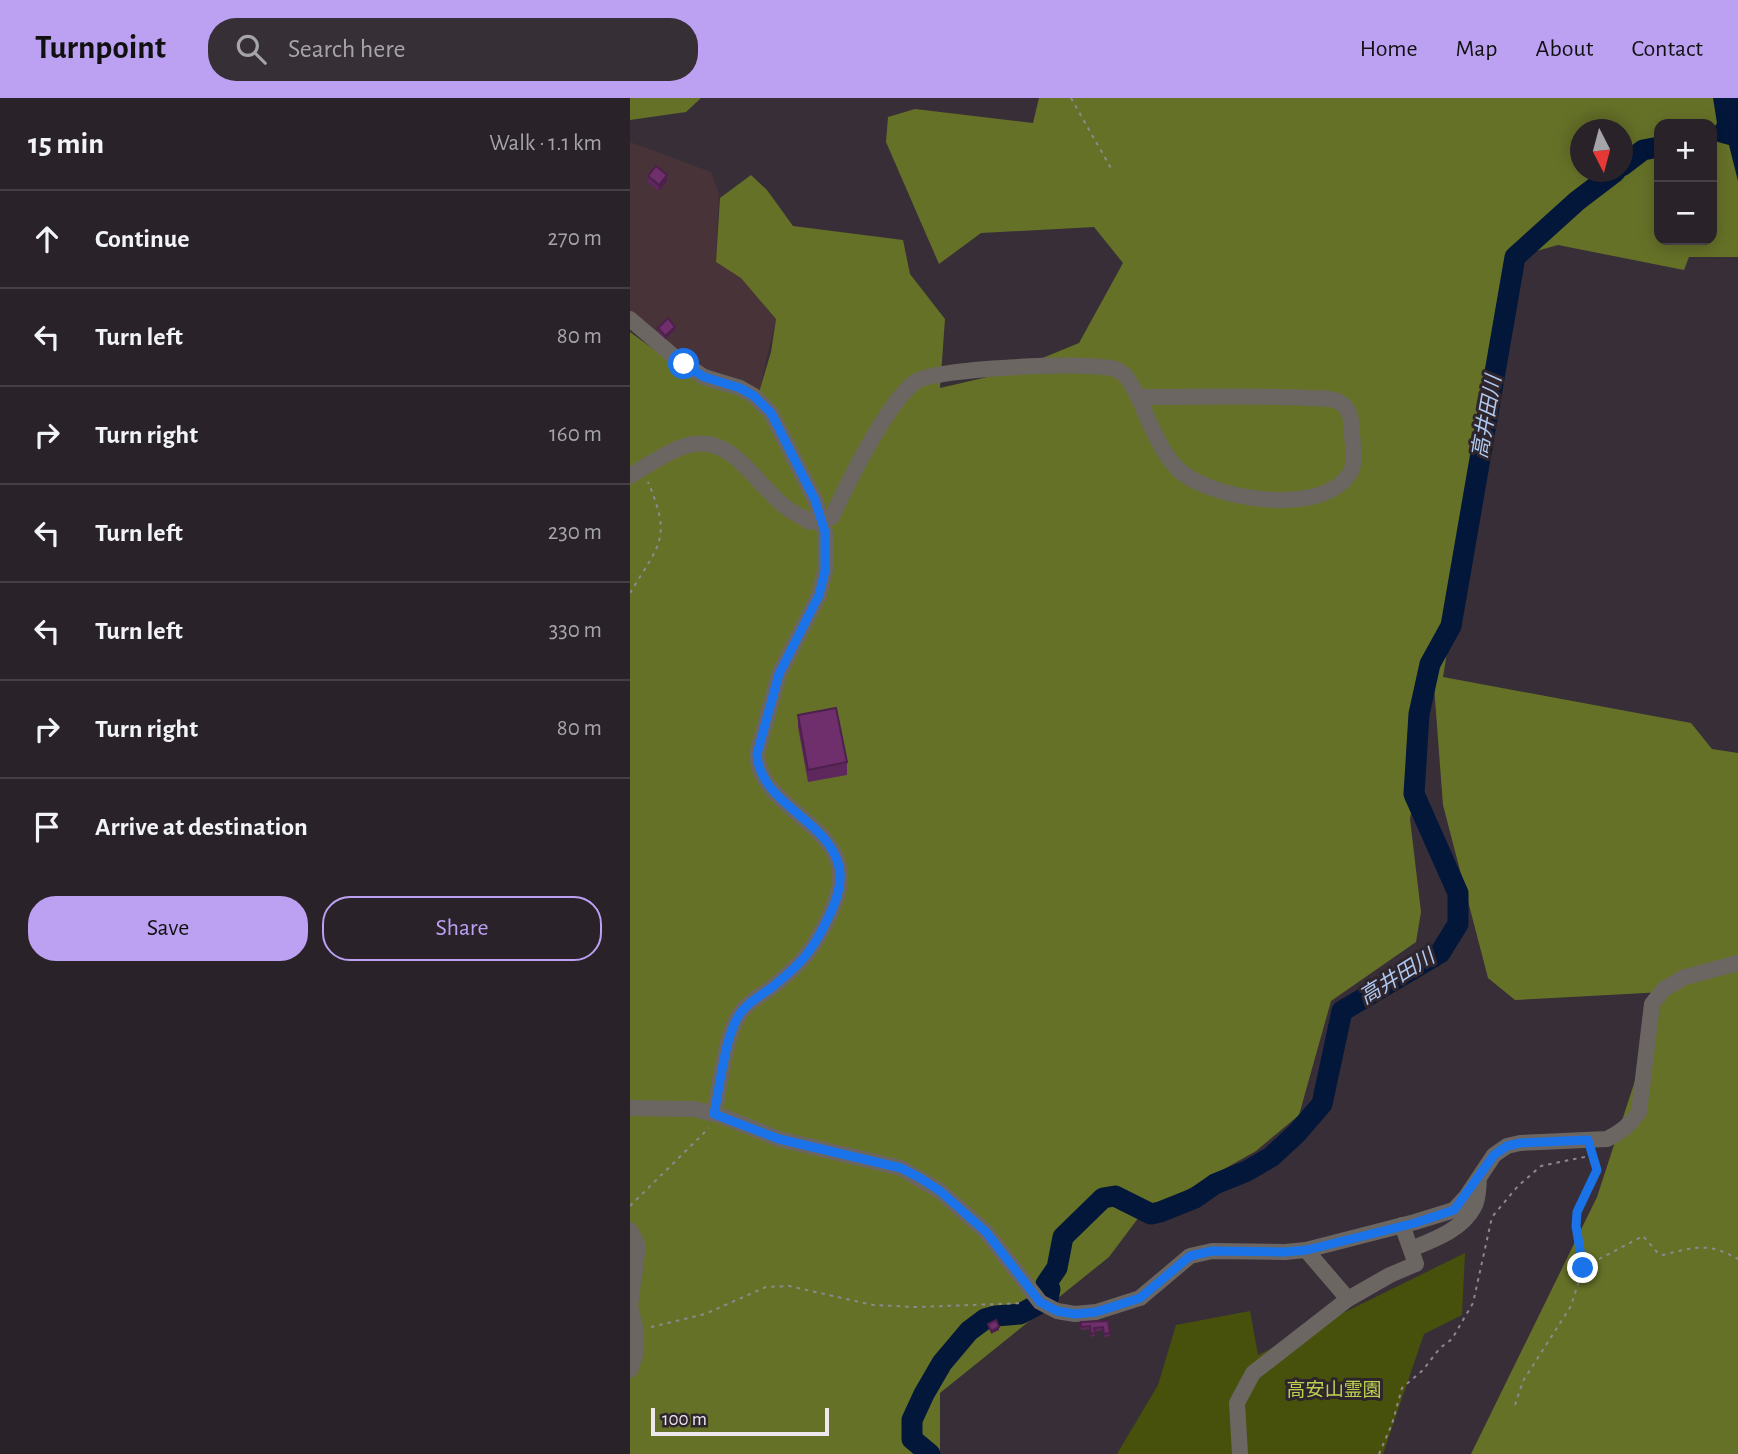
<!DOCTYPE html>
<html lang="en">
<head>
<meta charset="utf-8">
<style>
  body { margin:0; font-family:"Alegreya Sans","Noto Sans JP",sans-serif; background:#362f35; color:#f1f3f6 }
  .controls { position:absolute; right:21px; top:21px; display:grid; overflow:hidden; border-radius:14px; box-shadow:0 4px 18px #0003 }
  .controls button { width:63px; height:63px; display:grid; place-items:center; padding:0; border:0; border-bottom:2px solid #463f46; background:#2a2229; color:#f1f3f6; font:35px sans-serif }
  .compass { position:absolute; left:940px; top:21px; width:63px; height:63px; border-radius:50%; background:#2a2229; box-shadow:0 4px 18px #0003; rotate:174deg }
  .scale { position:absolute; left:21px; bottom:18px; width:178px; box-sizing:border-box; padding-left:7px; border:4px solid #eee8ed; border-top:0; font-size:19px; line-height:24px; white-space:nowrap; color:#eee8ed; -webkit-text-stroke:5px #2e252d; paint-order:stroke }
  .stop { position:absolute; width:21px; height:21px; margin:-16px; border:5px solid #1a73e8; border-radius:50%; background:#fff }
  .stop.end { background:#1a73e8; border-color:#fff; box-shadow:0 2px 7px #0008 }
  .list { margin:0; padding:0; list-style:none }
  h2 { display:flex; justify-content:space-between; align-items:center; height:91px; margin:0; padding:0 28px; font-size:30px }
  h2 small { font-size:23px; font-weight:400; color:#a5a4a8 }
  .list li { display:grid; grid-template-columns:46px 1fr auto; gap:21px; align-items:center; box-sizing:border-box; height:98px; padding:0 28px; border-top:2px solid #463f46 }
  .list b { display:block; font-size:26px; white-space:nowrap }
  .list em { font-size:23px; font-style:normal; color:#a5a4a8 }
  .actions { display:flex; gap:14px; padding:21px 28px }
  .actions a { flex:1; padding:16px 0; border:2px solid #bca0f2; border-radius:28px; text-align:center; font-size:24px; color:#bca0f2 }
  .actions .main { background:#bca0f2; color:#111 }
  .icon { flex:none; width:38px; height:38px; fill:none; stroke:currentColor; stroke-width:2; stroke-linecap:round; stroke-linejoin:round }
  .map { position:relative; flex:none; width:1108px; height:1356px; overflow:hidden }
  header { display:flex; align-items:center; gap:42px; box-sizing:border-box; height:98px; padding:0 35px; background:#bca0f2; color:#111 }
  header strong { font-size:33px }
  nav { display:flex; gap:38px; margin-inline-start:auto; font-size:24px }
  .search { width:490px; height:63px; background:#362f35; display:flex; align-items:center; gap:18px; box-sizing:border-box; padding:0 24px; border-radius:28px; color:#a5a4a8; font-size:26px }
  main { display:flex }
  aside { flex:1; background:#2a2229 }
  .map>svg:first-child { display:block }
</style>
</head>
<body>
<header>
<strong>Turnpoint</strong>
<div class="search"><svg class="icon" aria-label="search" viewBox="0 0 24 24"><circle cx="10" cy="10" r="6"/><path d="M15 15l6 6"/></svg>Search here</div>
<nav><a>Home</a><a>Map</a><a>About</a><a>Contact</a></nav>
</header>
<main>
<aside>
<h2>15 min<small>Walk · 1.1 km</small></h2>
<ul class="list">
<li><svg class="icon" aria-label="ahead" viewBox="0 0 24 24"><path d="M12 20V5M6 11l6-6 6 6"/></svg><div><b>Continue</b></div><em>270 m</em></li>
<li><svg class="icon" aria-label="left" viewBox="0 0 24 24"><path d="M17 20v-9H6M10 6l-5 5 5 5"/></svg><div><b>Turn left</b></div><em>80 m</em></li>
<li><svg class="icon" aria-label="right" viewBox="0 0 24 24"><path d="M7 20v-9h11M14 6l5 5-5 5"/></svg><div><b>Turn right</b></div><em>160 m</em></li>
<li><svg class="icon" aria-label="left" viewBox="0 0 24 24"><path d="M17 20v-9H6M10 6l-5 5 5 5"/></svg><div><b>Turn left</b></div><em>230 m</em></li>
<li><svg class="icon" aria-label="left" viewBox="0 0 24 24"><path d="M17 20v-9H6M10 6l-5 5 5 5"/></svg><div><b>Turn left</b></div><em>330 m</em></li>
<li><svg class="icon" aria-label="right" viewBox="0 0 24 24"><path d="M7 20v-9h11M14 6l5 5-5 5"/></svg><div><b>Turn right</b></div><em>80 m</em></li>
<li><svg class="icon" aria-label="arrive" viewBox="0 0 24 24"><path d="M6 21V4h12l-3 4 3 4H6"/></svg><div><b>Arrive at destination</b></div></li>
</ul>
<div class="actions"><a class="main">Save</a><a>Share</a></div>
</aside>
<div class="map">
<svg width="1108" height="1356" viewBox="0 0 1108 1356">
  <rect width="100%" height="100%" fill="#382e37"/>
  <polygon fill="#473338" points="0,44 81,74 89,96 86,164 111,179 146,221 127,302 54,266 0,216"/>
  <polygon fill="#48510b" points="835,1155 832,1217 794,1236 753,1356 487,1356 528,1287 546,1227 620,1213 628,1257"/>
  <g fill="#667128" fill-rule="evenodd">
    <polygon points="0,0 71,0 56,14 0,22"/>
    <path d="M409 0H1108V159H1059L1054 172 928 147 885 159 880 163 813 579 1061 625 1082 651 1108 655V1356H841L967 1099 1034 894 885 902 858 880 813 707 804 588 780 721 791 814 786 844 701 903 669 1017 626 1053 509 1119 479 1159 310 1295V1356H0V234L67 283 127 301 141 254 146 221 111 180 86 164 90 100 121 77 137 92 163 128 273 142 280 176 315 221 310 290 379 274 449 245 493 165 464 129 351 135 309 166 256 44 258 19 285 11 403 25ZM1029 26H1082V142H1029ZM950 32H992V74H950Z"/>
  </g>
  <polygon fill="#02173a" points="1083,0 1108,0 1108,83 1099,47 1088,44 1082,38 1082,33 1087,25"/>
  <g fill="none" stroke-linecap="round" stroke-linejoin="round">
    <g stroke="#02173a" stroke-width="21">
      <polyline points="992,68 1013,52 1029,49"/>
      <polyline points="300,1356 282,1341 282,1322 294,1296 312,1265 339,1233 355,1221 366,1218 390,1216 418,1201 420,1191 416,1190 416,1186 427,1170 433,1139 473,1100 485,1098 521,1116 530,1114 565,1100 585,1086 617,1073 641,1059 667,1035 692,1006 712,913 810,855 828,826 828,795 784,696 789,616 800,566 821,528 885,159 947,103 985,74"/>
    </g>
    <g stroke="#8f878e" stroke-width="2" stroke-dasharray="3.5 5" stroke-linecap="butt">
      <polyline points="441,0 482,72"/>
      <path d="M0 495C30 445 42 441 18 384"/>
      <polyline points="0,1108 79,1030"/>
      <path d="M954 1169 1013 1138 1027 1154 1033 1157C1065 1149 1078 1144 1108 1161"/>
      <polyline points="21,1229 75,1216 136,1189 159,1188 243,1207 286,1209 394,1205"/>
      <polyline points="885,1307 893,1283 941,1208 953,1170 946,1128 947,1114 965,1078 967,1072 965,1058"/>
      <polyline points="749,1356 762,1326 772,1290 793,1272 810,1250 822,1241 843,1205 862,1119 888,1088 911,1068 964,1057"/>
    </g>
    <g stroke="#6b6662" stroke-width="16">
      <path d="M0 221 48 262 74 279 110 290 124 298 141 315 185 402 191 422 195 434V473L189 497 149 576 127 656C130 709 205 723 210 775 211 790 206 803 200 816 183 853 172 865 141 890 131 897 119 904 112 913 95 933 90 989 84 1016"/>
      <path d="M508 299C564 299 622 297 678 300 688 301 701 299 709 304 721 310 722 324 722 337 723 348 726 363 721 373 696 421 576 402 546 369 529 351 519 322 508 299Z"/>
      <path d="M0 378C16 368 34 356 52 349 101 331 124 386 157 410 164 416 173 419 180 424L202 419C217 386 257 305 285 284 304 270 462 263 485 271 498 276 502 288 508 299"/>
      <path d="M0 1010 64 1011 92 1018 149 1041 271 1070 310 1093 356 1134 410 1204 427 1213 445 1216 466 1214 510 1200 560 1158 582 1153 655 1154 676 1152 785 1124 824 1112 836 1099 864 1057 877 1048 890 1045 977 1041C991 1034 1000 1027 1009 1014L1022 906 1034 891 1055 879 1108 865"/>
      <polyline points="0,1132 8,1148 0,1208 6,1233 5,1258 0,1272"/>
      <path d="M781 1151C803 1142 832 1132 844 1109 849 1101 848 1090 849 1081"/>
      <polyline points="676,1152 718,1201"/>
      <polyline points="610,1356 607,1305 623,1275 718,1201 760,1177 786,1166 772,1127"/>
    </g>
  </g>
  <g fill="#5f285d">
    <polygon points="18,78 37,83 29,93 18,85"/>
    <polygon points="28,230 45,232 35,241 28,233"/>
    <polygon points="168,617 217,664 217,677 178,684 168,629"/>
    <polygon points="478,1223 480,1238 474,1239 473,1232 465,1234 465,1238 461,1239 460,1231 451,1232 451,1224"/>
  </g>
  <g fill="#4e204c">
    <polygon points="37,77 37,83 29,93 29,87"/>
    <polygon points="45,229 45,232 35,241 35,238"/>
    <polygon points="369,1229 369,1232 361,1236 361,1233"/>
  </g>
  <g fill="#6f2e6c" stroke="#4e204c" stroke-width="2">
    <polygon points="26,68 37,77 29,87 18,78"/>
    <polygon points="38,220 45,229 35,238 28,230"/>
    <polygon points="206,610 217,664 178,672 168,617"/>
    <polygon points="366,1222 369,1229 361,1233 358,1226"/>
    <polygon points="478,1223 480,1235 474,1236 473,1229 464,1230 465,1235 461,1236 460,1228 451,1229 451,1224"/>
  </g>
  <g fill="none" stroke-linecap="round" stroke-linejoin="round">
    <path stroke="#1a73e8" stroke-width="9" d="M54 266 74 279 110 290 124 298 141 315 185 402 195 434V473L189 497 149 576 127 656C130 709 205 723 210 775 211 790 206 803 200 816 183 853 172 865 141 890 131 897 119 904 112 913 95 933 90 989 84 1016L149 1041 271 1070 290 1080 310 1093 356 1134 410 1204 427 1213 445 1216 466 1214 510 1200 560 1158 582 1153 655 1154 677 1152 785 1125 824 1112 864 1057 877 1048 890 1045 958 1042 967 1072 947 1114 946 1128 953 1170"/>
  </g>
  <g text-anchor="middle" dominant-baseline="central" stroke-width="6" stroke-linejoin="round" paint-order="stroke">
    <g font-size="19" fill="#bdd151" stroke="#2e252d">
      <text x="704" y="1292">高安山霊園</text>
    </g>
    <g font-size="21" font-style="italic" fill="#afc8ef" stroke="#2e252d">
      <text transform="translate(857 319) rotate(-80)">高井田川</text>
      <text transform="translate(767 879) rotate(-32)">高井田川</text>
    </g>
  </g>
</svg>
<div class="controls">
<button>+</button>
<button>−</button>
</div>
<svg class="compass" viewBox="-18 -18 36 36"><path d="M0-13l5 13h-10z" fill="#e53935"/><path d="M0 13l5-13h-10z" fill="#a5a4a8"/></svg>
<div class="scale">100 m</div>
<div class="stop" style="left:54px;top:266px"></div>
<div class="stop end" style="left:953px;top:1170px"></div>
</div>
</main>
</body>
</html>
